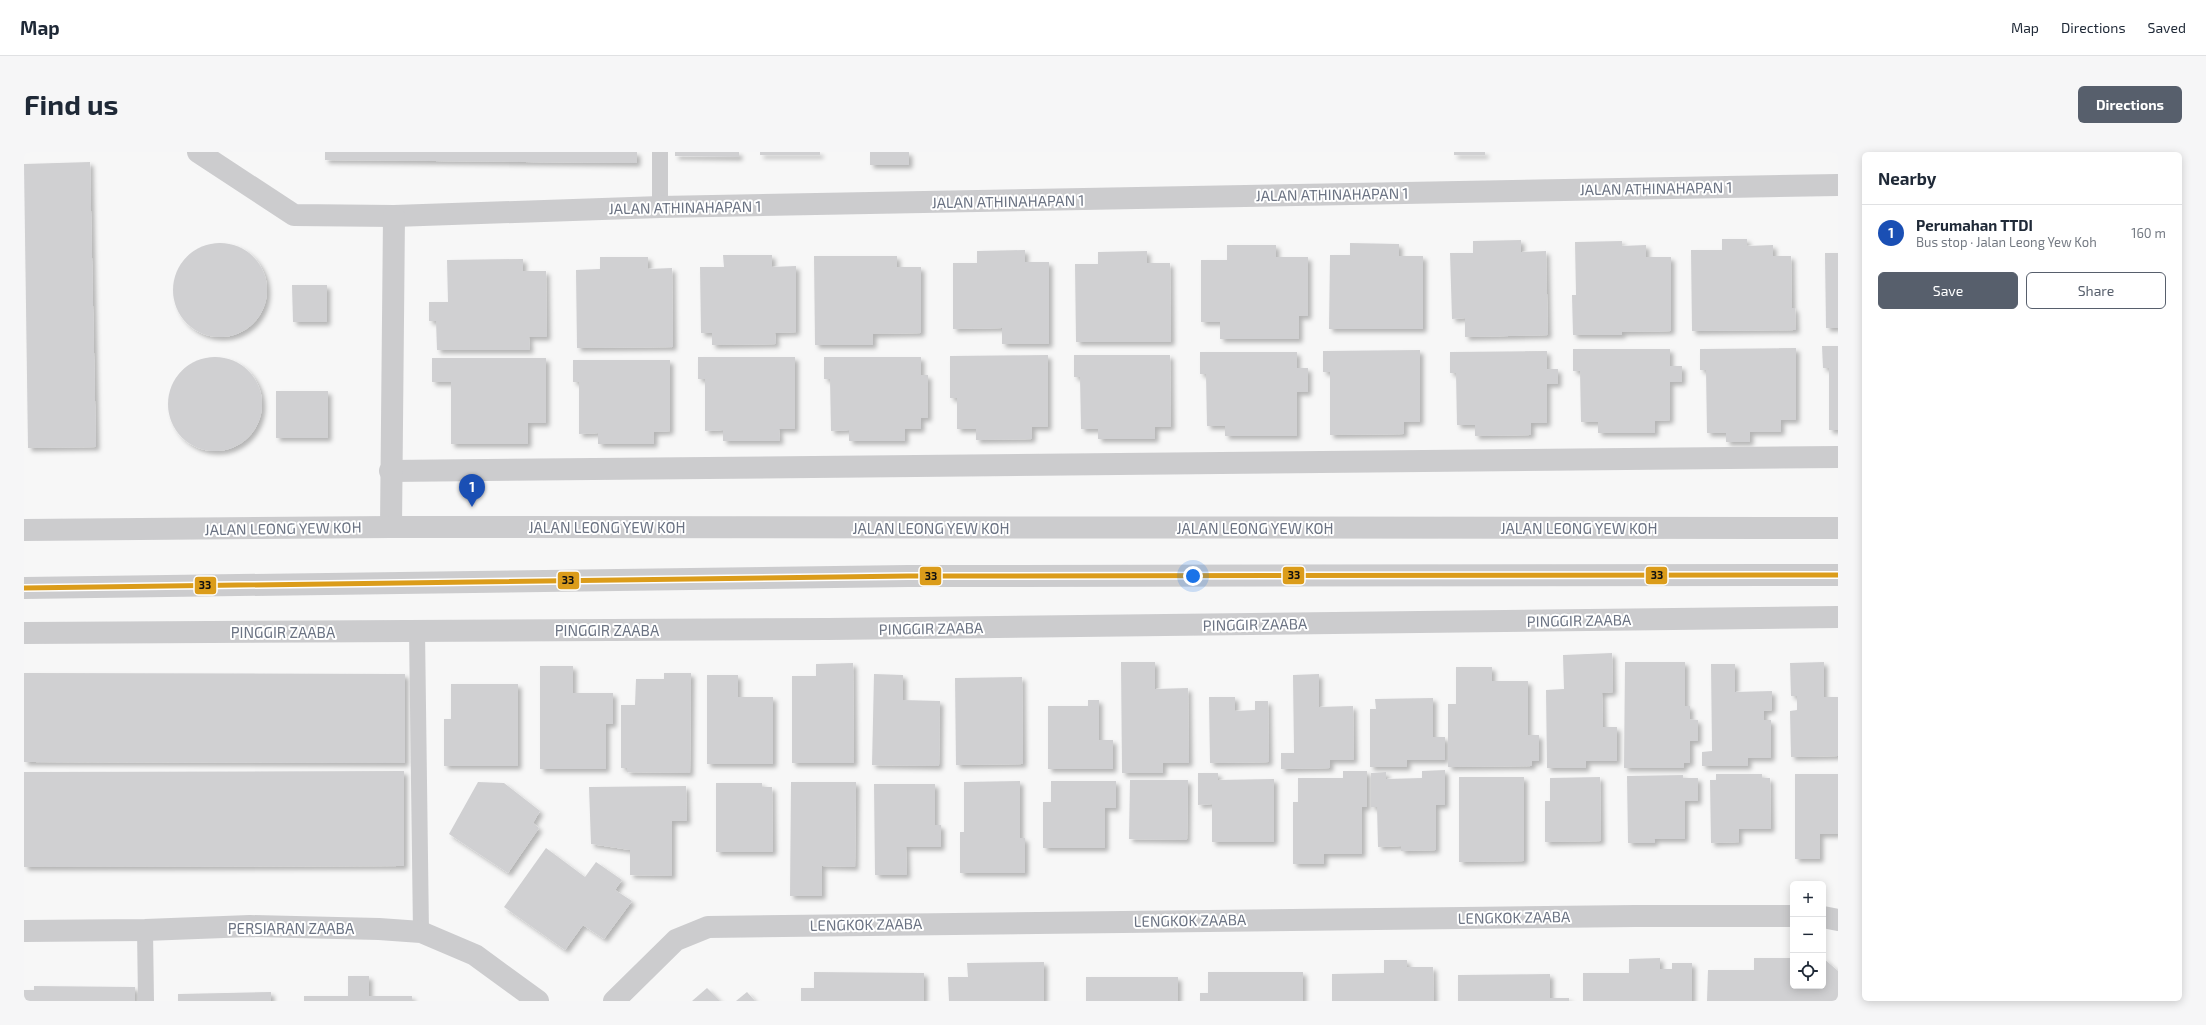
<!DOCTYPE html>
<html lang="en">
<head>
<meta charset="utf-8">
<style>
  body { margin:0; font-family:"Exo 2",sans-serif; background:#f6f6f7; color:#1f2937 }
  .controls { position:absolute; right:12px; bottom:12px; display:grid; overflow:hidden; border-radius:6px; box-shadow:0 2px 10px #0003 }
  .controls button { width:36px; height:36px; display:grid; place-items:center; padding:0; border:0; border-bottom:1px solid #e0e1e3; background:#fff; color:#1f2937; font:20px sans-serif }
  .you { position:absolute; left:1169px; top:424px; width:14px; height:14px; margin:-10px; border:3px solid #fff; border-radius:50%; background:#1a73e8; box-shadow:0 0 0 6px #1a73e833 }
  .badge { display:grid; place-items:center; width:26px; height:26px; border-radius:50%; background:#575f6c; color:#fff; font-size:13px; font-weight:700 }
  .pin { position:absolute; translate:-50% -33px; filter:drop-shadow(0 1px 2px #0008) }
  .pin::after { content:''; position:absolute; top:21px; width:14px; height:12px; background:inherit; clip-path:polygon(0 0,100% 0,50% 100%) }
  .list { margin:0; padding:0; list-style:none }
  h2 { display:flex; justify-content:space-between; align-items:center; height:52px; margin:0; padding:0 16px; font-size:17px }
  h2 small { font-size:13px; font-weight:400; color:#747a83 }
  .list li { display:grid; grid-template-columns:26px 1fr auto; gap:12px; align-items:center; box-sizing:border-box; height:56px; padding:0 16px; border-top:1px solid #e0e1e3 }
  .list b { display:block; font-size:15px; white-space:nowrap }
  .list p { margin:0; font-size:13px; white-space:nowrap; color:#747a83 }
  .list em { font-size:13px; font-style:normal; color:#747a83 }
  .actions { display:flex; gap:8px; padding:12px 16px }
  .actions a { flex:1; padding:9px 0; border:1px solid #575f6c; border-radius:6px; text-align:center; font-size:14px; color:#575f6c }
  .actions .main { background:#575f6c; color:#fff }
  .icon { flex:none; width:22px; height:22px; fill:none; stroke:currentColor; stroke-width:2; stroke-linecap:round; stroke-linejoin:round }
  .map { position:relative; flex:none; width:1814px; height:849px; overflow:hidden; border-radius:6px }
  header { display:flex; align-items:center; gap:24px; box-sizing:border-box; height:56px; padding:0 20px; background:#fff; border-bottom:1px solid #e0e1e3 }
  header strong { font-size:19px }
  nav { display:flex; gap:22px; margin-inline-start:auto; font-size:14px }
  .intro { display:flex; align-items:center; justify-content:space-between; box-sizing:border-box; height:96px; padding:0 24px }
  h1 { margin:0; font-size:28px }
  .button { padding:10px 18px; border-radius:6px; background:#575f6c; color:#fff; font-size:14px; font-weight:700 }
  main { display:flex; gap:24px; padding:0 24px }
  aside { flex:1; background:#fff; border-radius:6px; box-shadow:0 2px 10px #0003 }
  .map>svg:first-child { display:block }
</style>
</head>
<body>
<header>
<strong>Map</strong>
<nav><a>Map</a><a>Directions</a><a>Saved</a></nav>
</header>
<div class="intro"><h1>Find us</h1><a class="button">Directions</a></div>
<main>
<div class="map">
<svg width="1814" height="849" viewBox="0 0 1814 849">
  <defs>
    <filter id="shadow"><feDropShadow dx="3.5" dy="3.5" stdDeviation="2" flood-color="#0004"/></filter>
  </defs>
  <rect width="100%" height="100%" fill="#f7f7f7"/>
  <g fill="#d0d0d2" filter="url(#shadow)">
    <polygon points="301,0 613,0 613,11 301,8"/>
    <polygon points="651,0 715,0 715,5 651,4"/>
    <rect x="736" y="0" width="60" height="3"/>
    <rect x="846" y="0" width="39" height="13"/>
    <rect x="1430" y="0" width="31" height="3"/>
    <polygon points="66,10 72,295 4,296 0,12"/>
    <polygon points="1698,87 1723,87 1723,94 1749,93 1749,104 1767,104 1768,156 1771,156 1772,178 1668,179 1667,98 1698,98"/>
    <polygon points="1497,88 1497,100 1522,99 1524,183 1441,185 1441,166 1428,167 1426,101 1449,101 1449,89"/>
    <polygon points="1598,89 1598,94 1622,93 1622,105 1647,105 1647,179 1598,180 1598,183 1549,183 1548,143 1552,143 1551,90"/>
    <polygon points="1326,91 1375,92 1375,104 1399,104 1399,177 1305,177 1306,103 1326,103"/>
    <circle cx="196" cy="138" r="47"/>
    <polygon points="1203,93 1252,93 1252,105 1284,105 1284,164 1275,164 1275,187 1196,187 1196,170 1177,170 1177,108 1203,108"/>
    <polygon points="1001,98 1001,110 1025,110 1025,192 978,192 978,176 929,177 929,111 953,111 953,99"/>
    <polygon points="1123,99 1123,111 1146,111 1147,190 1052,190 1051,112 1074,112 1074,100"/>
    <polygon points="1801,101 1814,101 1814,176 1802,176"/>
    <polygon points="699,103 748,103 748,115 772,114 772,180 751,181 752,192 688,193 688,181 677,181 676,115 700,115"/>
    <polygon points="790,104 873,104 873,115 897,115 897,181 849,182 849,193 791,193"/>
    <polygon points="576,105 624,105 624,117 648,116 649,195 553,196 552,118 576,117"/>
    <polygon points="499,107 499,119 522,119 523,185 505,185 506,198 413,198 412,169 405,169 405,150 424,150 423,108"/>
    <polygon points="268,133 303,133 303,170 269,170"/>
    <polygon points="1798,194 1814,194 1814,278 1805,278 1805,216 1799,216"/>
    <polygon points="1772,196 1772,268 1757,268 1757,280 1726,280 1726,290 1702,290 1702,281 1683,281 1682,218 1676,218 1676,197"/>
    <polygon points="1549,197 1646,197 1646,214 1658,214 1658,230 1646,230 1646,268 1631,269 1631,281 1574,281 1574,270 1557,270 1556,219 1549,219"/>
    <polygon points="1396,198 1396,270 1380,270 1380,282 1306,283 1306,220 1299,220 1299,199"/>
    <polygon points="1523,199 1523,217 1534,217 1534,232 1523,232 1523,271 1507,271 1507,283 1451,284 1451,273 1433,273 1432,221 1426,221 1426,200"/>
    <polygon points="1176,200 1273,200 1273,216 1284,216 1284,240 1273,240 1273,284 1201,284 1201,274 1183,274 1182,222 1176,222"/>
    <polygon points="1024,203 1024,275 1008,275 1008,287 952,288 952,277 933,277 933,246 926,246 926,204"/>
    <polygon points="1050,203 1146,203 1147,275 1131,275 1131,287 1074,287 1074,277 1057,277 1056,225 1050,225"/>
    <circle cx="191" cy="252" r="47"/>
    <polygon points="674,205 771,205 771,277 755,277 756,289 699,289 699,278 681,279 681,227 674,227"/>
    <polygon points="800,205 897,205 897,223 904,223 904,266 897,266 897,277 881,277 881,289 825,289 825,278 807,279 806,227 800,227"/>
    <polygon points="408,206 522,206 522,271 504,271 504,292 427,292 427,230 408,230"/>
    <polygon points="549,208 646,208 646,279 630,280 630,292 574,292 574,281 555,282 555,230 549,230"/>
    <rect x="252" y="239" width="52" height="47"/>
    <polygon points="1588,501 1589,540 1578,541 1579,575 1593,575 1593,609 1562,609 1562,616 1523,616 1522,538 1540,537 1539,503"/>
    <polygon points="1097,510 1131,510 1131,537 1164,536 1165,611 1139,611 1139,621 1098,621"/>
    <polygon points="1601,510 1661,510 1661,554 1666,554 1666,567 1674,568 1674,589 1666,589 1666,611 1660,611 1660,616 1600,616"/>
    <polygon points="1800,510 1800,545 1814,545 1814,604 1767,605 1766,559 1773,558 1773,544 1767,544 1766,511"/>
    <polygon points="829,511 830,611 768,611 768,524 792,524 792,512"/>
    <polygon points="1687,512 1711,512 1711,540 1748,539 1748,558 1740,559 1740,568 1747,568 1747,606 1724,606 1724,614 1678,614 1678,600 1688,599"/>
    <polygon points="516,514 549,514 549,541 589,541 589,572 582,572 582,617 516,617"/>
    <polygon points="1432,515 1468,515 1468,529 1504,529 1504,583 1515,583 1515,609 1508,609 1508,614 1424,615 1424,552 1432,552"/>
    <polygon points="0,521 381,522 381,611 0,610"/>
    <polygon points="640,521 667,521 666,621 603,620 603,616 597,616 597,553 611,553 612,527 640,527"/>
    <polygon points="850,522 879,523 879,548 916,549 915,614 848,613"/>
    <polygon points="1295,522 1295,555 1329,554 1330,608 1306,608 1306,616 1257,617 1257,601 1270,601 1269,523"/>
    <polygon points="683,523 714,523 714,545 749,545 749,612 683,612"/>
    <polygon points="998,525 999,612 932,613 931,526"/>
    <polygon points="427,532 494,532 494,614 420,614 420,567 427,567"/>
    <polygon points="1185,545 1211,545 1211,559 1231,558 1231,549 1244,549 1245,610 1186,611"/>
    <polygon points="1409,546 1409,585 1421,585 1421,608 1383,608 1383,615 1346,615 1346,557 1352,557 1351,547"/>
    <polygon points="1064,548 1075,548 1075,588 1089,588 1089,617 1024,617 1024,554 1064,554"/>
    <polygon points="1421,618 1421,653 1412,653 1412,698 1377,699 1377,694 1354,695 1353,655 1347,655 1347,621 1362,620 1362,627 1398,626 1398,619"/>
    <polygon points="380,619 380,714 0,715 0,620"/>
    <polygon points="1319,619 1343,619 1343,655 1338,655 1338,702 1300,702 1300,712 1269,712 1269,650 1274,650 1274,626 1319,626"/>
    <polygon points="1174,621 1194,621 1194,628 1250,627 1250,690 1188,690 1188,652 1174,653"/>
    <polygon points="1692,622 1738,622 1738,626 1746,626 1747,677 1715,677 1715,690 1687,691 1686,628 1692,628"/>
    <polygon points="1771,622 1814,622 1814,682 1796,682 1796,707 1771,707"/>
    <polygon points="1659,623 1659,626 1674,626 1674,649 1661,649 1661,687 1630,687 1631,691 1604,691 1603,624"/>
    <polygon points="1435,625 1500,625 1500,709 1435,710"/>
    <polygon points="1576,625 1577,689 1521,690 1521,649 1526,649 1526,626"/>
    <polygon points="1106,628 1164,628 1163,688 1105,687"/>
    <polygon points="996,629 996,686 1001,686 1001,721 936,721 936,680 940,680 940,630"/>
    <polygon points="1027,629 1092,629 1092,656 1081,656 1081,696 1019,696 1019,650 1027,650"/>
    <polygon points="454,630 480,631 516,659 509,671 515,676 484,721 425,682"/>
    <polygon points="767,630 832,630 831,715 798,714 798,744 766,744"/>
    <polygon points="692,631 738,631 738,635 748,635 749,700 692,700"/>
    <polygon points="850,632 911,632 911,673 917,673 917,695 882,695 883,723 851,723"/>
    <polygon points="662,634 663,669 648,669 648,724 606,723 606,698 567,692 565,635"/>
    <polygon points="522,696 561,725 572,710 598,728 591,738 608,749 580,787 559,773 541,798 480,755"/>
    <polygon points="1636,806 1636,817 1648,817 1648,811 1668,811 1668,849 1559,849 1559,821 1605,821 1605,807"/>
    <polygon points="1730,806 1769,806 1769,834 1799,834 1799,806 1814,819 1814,849 1683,849 1684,818 1730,818"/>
    <polygon points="1360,808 1383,808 1383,815 1409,815 1410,849 1308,849 1308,822 1360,821"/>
    <polygon points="1020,810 1020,849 925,849 924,825 944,825 943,811"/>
    <polygon points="790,820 900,821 900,849 777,849 777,836 790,836"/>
    <polygon points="1184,820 1279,820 1279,849 1176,849 1176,841 1184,841"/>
    <polygon points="1526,822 1526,846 1545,846 1545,849 1434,849 1434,823"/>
    <polygon points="324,824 345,824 345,844 388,844 388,849 280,849 280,844 324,844"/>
    <rect x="1062" y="825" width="92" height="24"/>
    <polygon points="10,834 111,835 111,849 0,849 0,838 10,838"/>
    <polygon points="683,836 696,849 668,849"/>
    <polygon points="247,840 247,849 154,849 154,842"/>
    <polygon points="723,840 731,849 712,849"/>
  </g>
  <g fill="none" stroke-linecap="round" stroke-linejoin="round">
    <g stroke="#ccccce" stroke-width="16">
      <polyline points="636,0 636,55"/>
      <polyline points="393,479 397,780"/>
      <polyline points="121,778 122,849"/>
    </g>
    <g stroke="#ccccce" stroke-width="22">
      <polyline points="174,0 270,63 370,64 636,55 1814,33"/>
      <polyline points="366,319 1814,305"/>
      <polyline points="367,375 370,64"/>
      <polyline points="0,481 804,477 1814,465"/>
      <polyline points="1799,765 1814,768"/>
      <polyline points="0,779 121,778 226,774 355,777 397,780 451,803 514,849"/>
      <polyline points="590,849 652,788 684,775 1611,764 1769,764"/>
    </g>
    <g stroke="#ccccce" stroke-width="22">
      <polyline points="0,378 367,375 1814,376"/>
      <polyline points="0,436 884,424 1814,423"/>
    </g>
    <defs>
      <polyline id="bus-1" points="0,436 884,424 1814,423"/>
    </defs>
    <use href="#bus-1" stroke="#fff" stroke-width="8"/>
    <use href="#bus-1" stroke="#db9c1a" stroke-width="5"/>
  </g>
  <g text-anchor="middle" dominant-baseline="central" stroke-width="4" stroke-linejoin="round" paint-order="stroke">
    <g font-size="15" fill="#6b7383" stroke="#fff">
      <text transform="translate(1632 36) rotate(-1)">JALAN ATHINAHAPAN 1</text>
      <text transform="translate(1308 42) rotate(-1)">JALAN ATHINAHAPAN 1</text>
      <text transform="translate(984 49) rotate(-1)">JALAN ATHINAHAPAN 1</text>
      <text transform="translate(661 55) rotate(-1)">JALAN ATHINAHAPAN 1</text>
      <text x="583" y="375">JALAN LEONG YEW KOH</text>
      <text transform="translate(259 376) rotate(-1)">JALAN LEONG YEW KOH</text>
      <text x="907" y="376">JALAN LEONG YEW KOH</text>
      <text x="1231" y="376">JALAN LEONG YEW KOH</text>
      <text x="1555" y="376">JALAN LEONG YEW KOH</text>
      <text transform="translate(1555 468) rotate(-1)">PINGGIR ZAABA</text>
      <text transform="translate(1231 472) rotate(-1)">PINGGIR ZAABA</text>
      <text transform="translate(907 476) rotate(-1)">PINGGIR ZAABA</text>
      <text x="583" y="478">PINGGIR ZAABA</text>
      <text x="259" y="480">PINGGIR ZAABA</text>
      <text transform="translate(1490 765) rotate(-1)">LENGKOK ZAABA</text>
      <text transform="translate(1166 768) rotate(-1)">LENGKOK ZAABA</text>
      <text transform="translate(842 772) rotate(-1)">LENGKOK ZAABA</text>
      <text x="267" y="776">PERSIARAN ZAABA</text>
    </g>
  </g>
  <g stroke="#fff" stroke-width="1.5">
    <rect x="1621" y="414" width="23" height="19" rx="4" fill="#db9c1a"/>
    <rect x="1258" y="414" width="23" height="19" rx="4" fill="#db9c1a"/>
    <rect x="895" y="414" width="23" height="20" rx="4" fill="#db9c1a"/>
    <rect x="533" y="419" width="23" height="19" rx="4" fill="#db9c1a"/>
    <rect x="170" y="424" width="23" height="19" rx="4" fill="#db9c1a"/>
  </g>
  <g font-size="11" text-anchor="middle" font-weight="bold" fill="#111">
    <text x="1633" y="427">33</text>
    <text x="1270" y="427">33</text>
    <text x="907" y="428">33</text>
    <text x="544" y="432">33</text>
    <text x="181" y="437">33</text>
  </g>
</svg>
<div class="controls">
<button>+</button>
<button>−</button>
<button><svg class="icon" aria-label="locate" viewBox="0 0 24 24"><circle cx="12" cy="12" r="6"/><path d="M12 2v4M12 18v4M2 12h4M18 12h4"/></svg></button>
</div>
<div class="you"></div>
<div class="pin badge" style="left:448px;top:355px;background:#1a4fb4">1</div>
</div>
<aside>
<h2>Nearby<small></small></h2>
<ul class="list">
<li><span class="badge" style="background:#1a4fb4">1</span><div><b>Perumahan TTDI</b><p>Bus stop · Jalan Leong Yew Koh</p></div><em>160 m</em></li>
</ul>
<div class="actions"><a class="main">Save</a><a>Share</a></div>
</aside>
</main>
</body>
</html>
